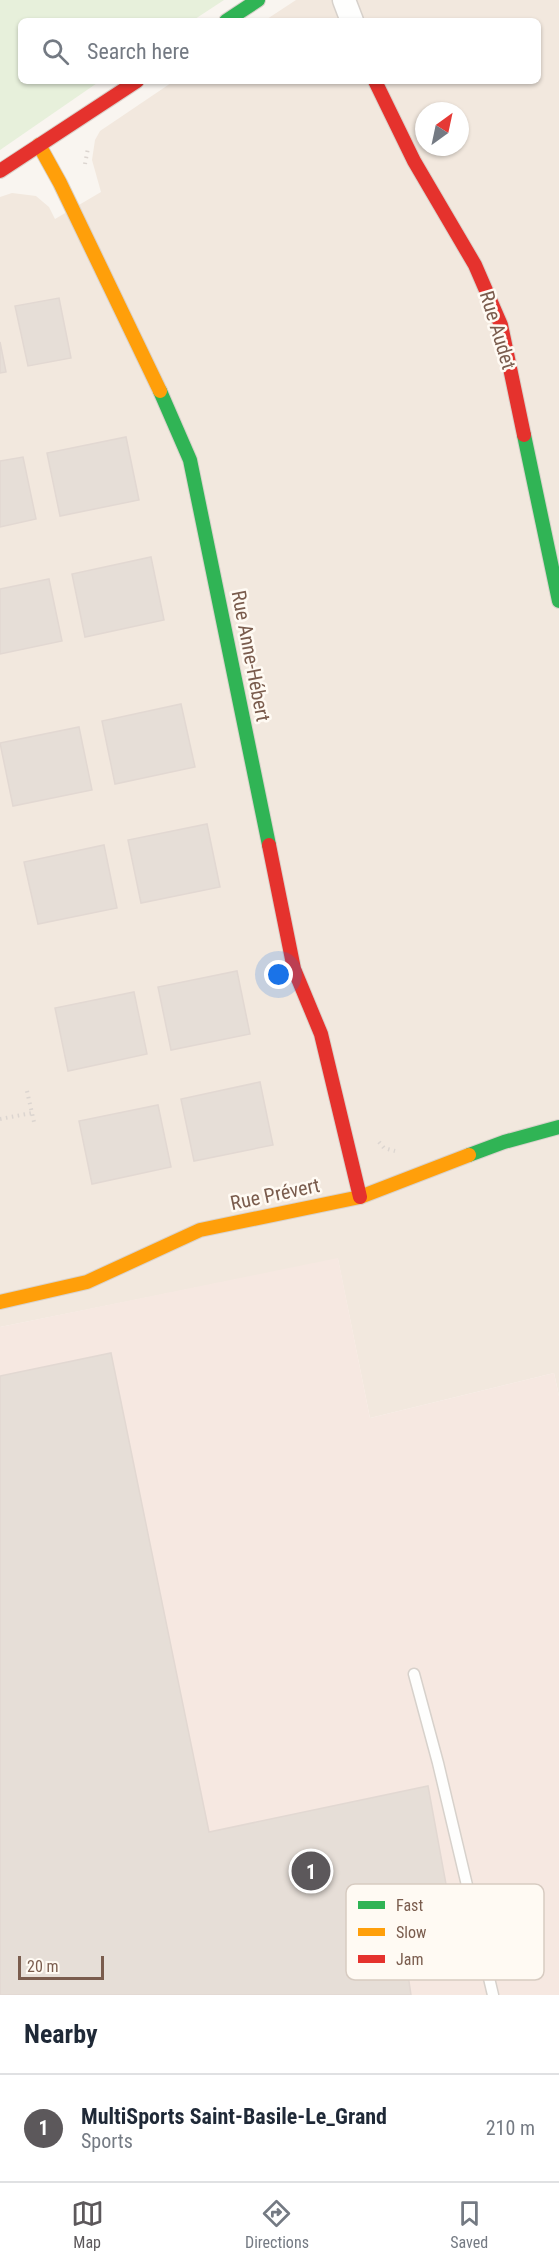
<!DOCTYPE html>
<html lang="en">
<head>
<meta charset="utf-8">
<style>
  body { margin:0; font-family:"Roboto Condensed",sans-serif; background:#f2f2f3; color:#1f2937 }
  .compass { position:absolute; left:415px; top:102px; width:54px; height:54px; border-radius:50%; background:#fff; box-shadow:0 2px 4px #0004; rotate:33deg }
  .scale { position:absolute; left:18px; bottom:15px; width:86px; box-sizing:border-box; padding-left:6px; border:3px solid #7a5c4d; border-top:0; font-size:16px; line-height:21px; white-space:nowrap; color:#7a5c4d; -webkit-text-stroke:4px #fffaf3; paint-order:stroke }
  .you { position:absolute; left:279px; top:975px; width:21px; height:21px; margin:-15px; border:4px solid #fff; border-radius:50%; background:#1a73e8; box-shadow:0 0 0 9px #1a73e833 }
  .badge { display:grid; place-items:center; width:39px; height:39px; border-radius:50%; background:#5c585b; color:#fff; font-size:20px; font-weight:700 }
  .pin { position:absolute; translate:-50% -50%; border:3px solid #fff; box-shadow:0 2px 6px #0006 }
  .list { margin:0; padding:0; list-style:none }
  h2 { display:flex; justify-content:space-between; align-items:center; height:78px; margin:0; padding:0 24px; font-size:26px }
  h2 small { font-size:20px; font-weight:400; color:#747a83 }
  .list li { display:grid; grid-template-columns:39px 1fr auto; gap:18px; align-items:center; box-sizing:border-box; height:108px; padding:0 24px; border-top:2px solid #e0e1e3 }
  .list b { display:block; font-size:22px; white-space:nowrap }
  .list p { margin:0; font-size:20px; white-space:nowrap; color:#747a83 }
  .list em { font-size:20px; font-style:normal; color:#747a83 }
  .icon { flex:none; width:33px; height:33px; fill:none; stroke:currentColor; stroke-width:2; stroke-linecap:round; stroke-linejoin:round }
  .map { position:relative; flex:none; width:559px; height:1995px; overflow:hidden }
  .search { position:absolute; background:#fff; box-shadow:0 2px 4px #0004; left:18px; right:18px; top:18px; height:66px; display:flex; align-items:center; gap:15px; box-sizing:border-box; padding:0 21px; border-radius:9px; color:#747a83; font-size:22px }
  .sheet { height:186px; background:#fff }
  nav { display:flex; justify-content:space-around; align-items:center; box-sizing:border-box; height:84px; border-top:2px solid #e0e1e3; background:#fff; font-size:16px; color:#747a83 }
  nav a { display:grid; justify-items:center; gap:3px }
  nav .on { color:#5c585b }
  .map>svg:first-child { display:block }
</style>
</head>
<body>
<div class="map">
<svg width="559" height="1995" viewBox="0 0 559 1995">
  <rect width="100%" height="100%" fill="#f9f5f0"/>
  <path fill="#f2e8de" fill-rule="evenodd" d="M296 0H559V1396L554 1373 370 1418 338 1259 0 1327V197L12 193 36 196 49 207 55 219 101 192 92 160 95 140 100 131 174 81H538V21H264ZM424 111H460V147H424Z"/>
  <polygon fill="#f6e8e1" points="338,1258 370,1418 554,1373 559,1396 559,1995 0,1995 0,1327"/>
  <polygon fill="#e7f0db" points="0,0 224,0 192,21 21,21 21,81 100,81 0,150"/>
  <g fill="#e6ded7" stroke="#e2d8d2" stroke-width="1.5">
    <polygon points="59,298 71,358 28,366 15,306"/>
    <polygon points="0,342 6,372 0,373"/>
    <polygon points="126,437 139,500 60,516 47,453"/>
    <polygon points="23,457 36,519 0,527 0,461"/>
    <polygon points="151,557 164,620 85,637 72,574"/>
    <polygon points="49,579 62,641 0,654 0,589"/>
    <polygon points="181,704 195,767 115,784 102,721"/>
    <polygon points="79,727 92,790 13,806 0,743"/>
    <polygon points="207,824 220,887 141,903 128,840"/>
    <polygon points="104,845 117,908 38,924 24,862"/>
    <polygon points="237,971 250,1034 171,1050 158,987"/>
    <polygon points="134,992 147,1054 68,1071 55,1008"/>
    <polygon points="260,1082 273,1145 194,1161 181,1099"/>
    <polygon points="158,1105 171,1167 92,1184 79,1121"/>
    <polygon points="111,1353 209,1832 428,1786 450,1906 399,1914 411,1995 0,1995 0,1376"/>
  </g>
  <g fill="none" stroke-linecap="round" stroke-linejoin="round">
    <defs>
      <polyline id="lane" points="414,1674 438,1763 493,1995"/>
      <polyline id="street" points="344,0 352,21"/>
      <g id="fast">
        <polyline points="226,21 258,0"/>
        <polyline points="160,391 190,460 269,845"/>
        <polyline points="524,435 559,601"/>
        <polyline points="469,1155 504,1142 559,1127"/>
      </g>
      <g id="slow">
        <polyline points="39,145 60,183 160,391"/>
        <polyline points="0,1302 87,1282 200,1230 360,1197 469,1155"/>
      </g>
      <g id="jam">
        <polyline points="375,81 414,161 475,265 501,325 524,435"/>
        <polyline points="0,171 137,81"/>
        <polyline points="269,845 294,969 321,1034 360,1197"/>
      </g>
    </defs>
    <use href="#lane" stroke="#d7d1cb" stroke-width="13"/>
    <use href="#street" stroke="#d7d1cb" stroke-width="25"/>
    <use href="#fast" stroke="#d9d2cb" stroke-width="16"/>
    <use href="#slow" stroke="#d9d2cb" stroke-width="16"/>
    <use href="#jam" stroke="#d9d2cb" stroke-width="16"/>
    <g stroke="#dcd5d0" stroke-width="4" stroke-dasharray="1.5 4.5" stroke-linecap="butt">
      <polyline points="85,164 88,148"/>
      <polyline points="27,1091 34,1122"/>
      <polyline points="0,1119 32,1113"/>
      <polyline points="379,1142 384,1148 395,1151"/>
    </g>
    <use href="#lane" stroke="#fefefd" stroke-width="10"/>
    <use href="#street" stroke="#fefefd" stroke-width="22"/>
    <use href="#fast" stroke="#30b455" stroke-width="14"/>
    <use href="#slow" stroke="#ff9f0a" stroke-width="14"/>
    <use href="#jam" stroke="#e5322d" stroke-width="14"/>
  </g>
  <g text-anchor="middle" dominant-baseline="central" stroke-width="5" stroke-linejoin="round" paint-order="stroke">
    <g font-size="20" fill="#7a5c4d" stroke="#fffaf3">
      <text transform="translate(498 330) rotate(73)">Rue Audet</text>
      <text transform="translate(251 656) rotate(79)">Rue Anne-Hébert</text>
      <text transform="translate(275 1194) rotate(-12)">Rue Prévert</text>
    </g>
  </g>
  <rect x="346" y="1884" width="198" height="96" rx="9" fill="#fffaf3" stroke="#d7cbc1" stroke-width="1.5"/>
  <rect x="358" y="1901" width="27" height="8" fill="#30b455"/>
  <rect x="358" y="1928" width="27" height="8" fill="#ff9f0a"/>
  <rect x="358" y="1955" width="27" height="8" fill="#e5322d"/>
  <g font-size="16" fill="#7a5c4d">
    <text x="396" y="1911">Fast</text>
    <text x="396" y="1938">Slow</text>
    <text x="396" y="1965">Jam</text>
  </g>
</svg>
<svg class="compass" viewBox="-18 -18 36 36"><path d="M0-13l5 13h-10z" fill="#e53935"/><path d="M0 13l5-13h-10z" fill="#747a83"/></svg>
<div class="scale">20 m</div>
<div class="you"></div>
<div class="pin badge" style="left:311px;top:1871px">1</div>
<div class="search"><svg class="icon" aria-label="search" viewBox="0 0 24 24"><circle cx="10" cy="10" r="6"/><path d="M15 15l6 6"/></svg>Search here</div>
</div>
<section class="sheet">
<h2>Nearby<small></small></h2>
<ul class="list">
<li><span class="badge">1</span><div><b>MultiSports Saint-Basile-Le_Grand</b><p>Sports</p></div><em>210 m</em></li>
</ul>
</section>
<nav>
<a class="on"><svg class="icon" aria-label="map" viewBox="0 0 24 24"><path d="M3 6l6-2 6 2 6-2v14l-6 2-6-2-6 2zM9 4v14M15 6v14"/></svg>Map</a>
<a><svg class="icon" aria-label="directions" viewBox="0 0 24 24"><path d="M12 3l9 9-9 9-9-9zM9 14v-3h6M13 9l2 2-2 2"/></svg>Directions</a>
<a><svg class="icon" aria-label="saved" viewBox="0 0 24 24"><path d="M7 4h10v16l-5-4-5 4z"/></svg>Saved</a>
</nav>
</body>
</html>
